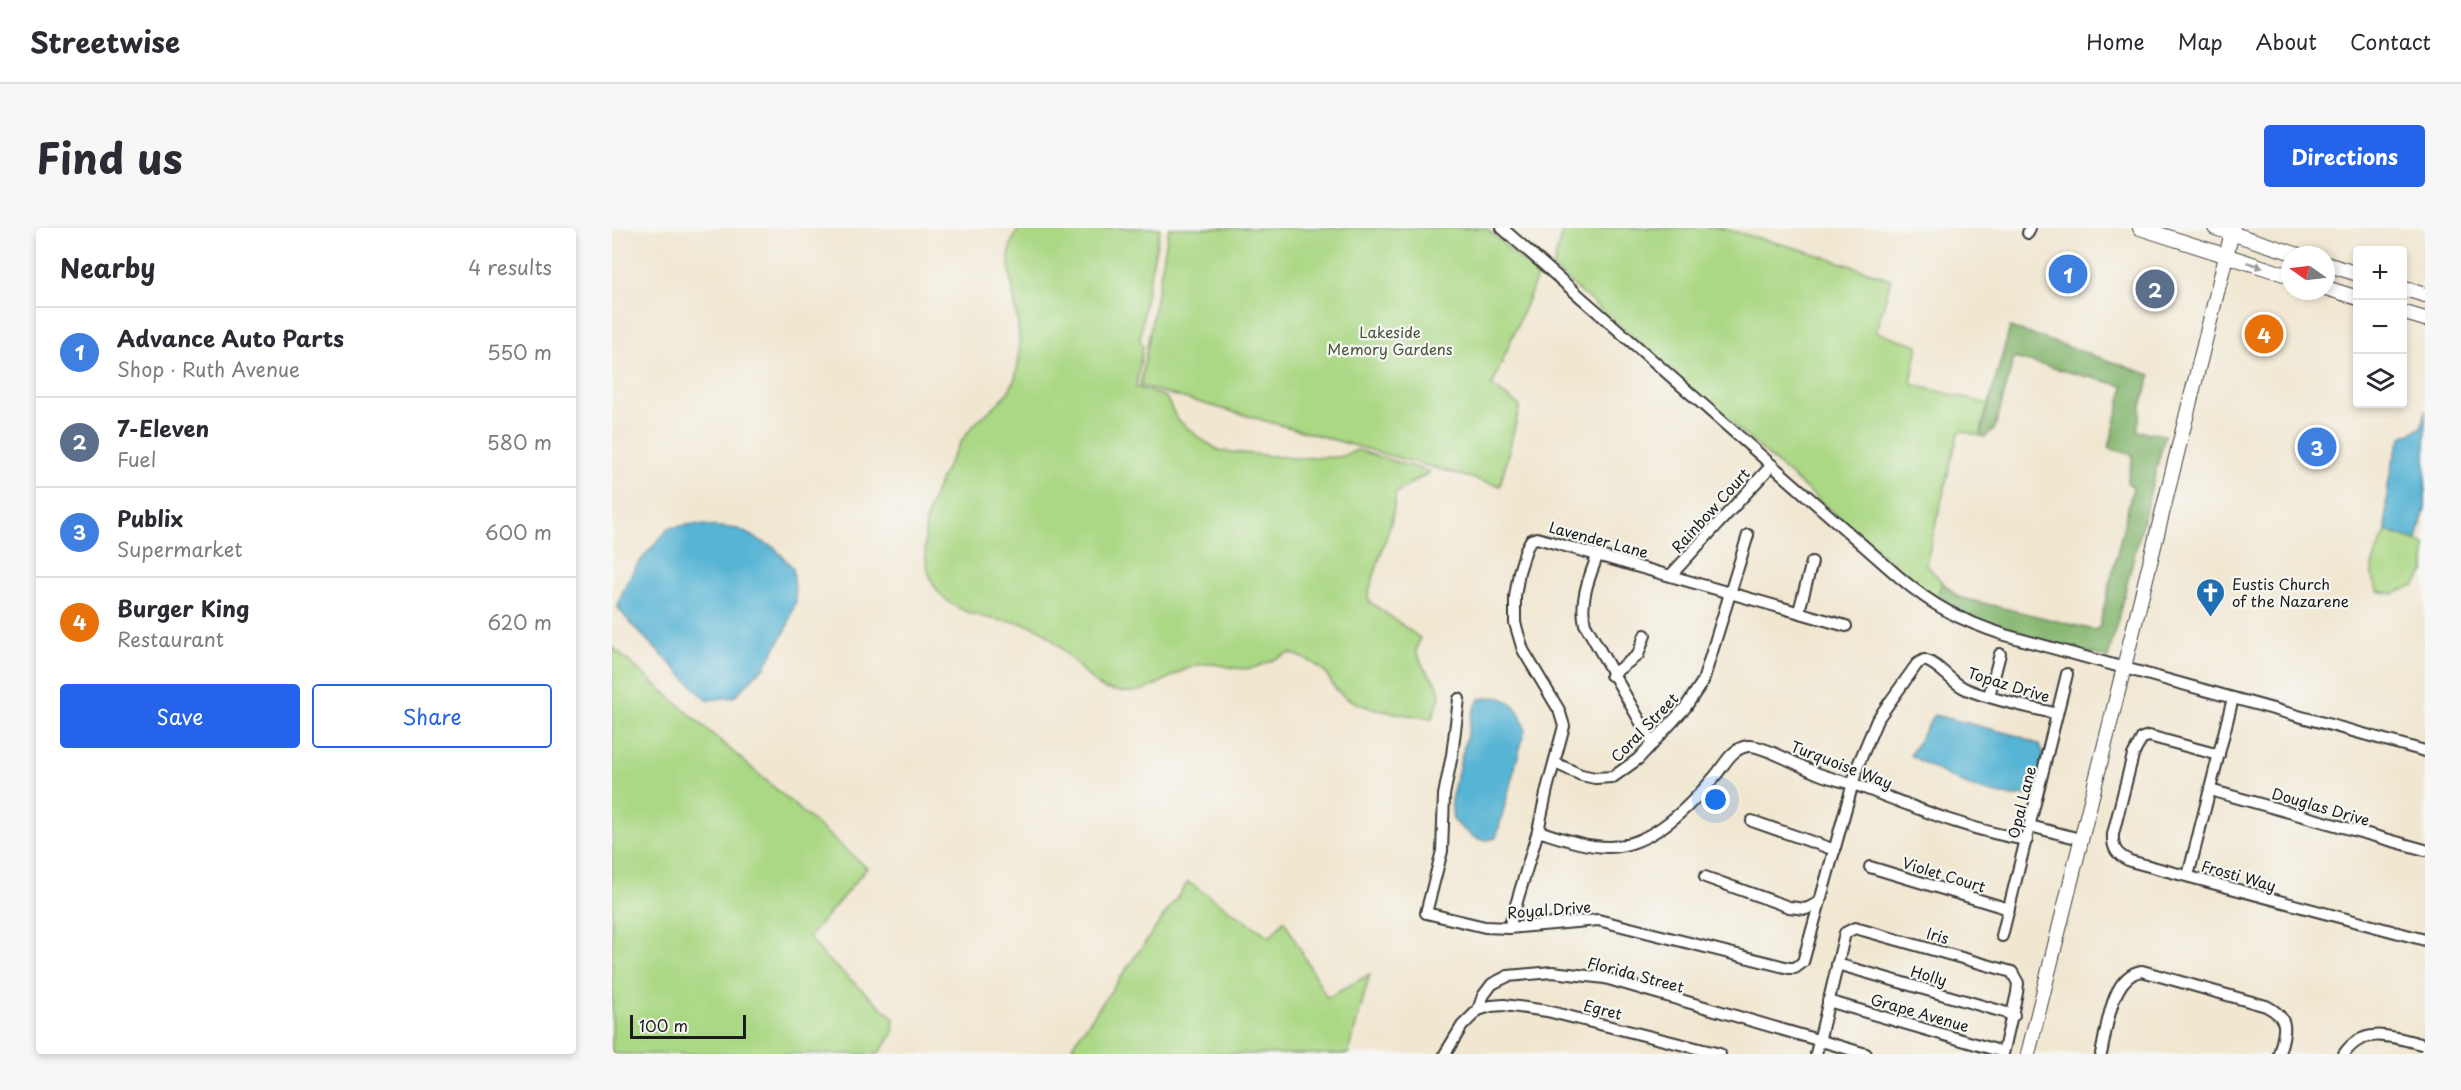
<!DOCTYPE html>
<html lang="en">
<head>
<meta charset="utf-8">
<style>
  body { margin:0; font-family:"Playpen Sans",sans-serif; background:#f7f7f7; color:#2b2b33 }
  .controls { position:absolute; right:18px; top:18px; display:grid; overflow:hidden; border-radius:6px; box-shadow:0 3px 9px #0003 }
  .controls button { width:54px; height:54px; display:grid; place-items:center; padding:0; border:0; border-bottom:2px solid #e1e1e2; background:#fff; color:#2b2b33; font:30px sans-serif }
  .compass { position:absolute; left:1669px; top:18px; width:54px; height:54px; border-radius:50%; background:#fff; box-shadow:0 3px 9px #0003; rotate:284deg }
  .scale { position:absolute; left:18px; bottom:15px; width:116px; box-sizing:border-box; padding-left:6px; border:3px solid #1c1c1c; border-top:0; font-size:16px; line-height:21px; white-space:nowrap; color:#1c1c1c; -webkit-text-stroke:4px #f6f6f2; paint-order:stroke }
  .you { position:absolute; left:1104px; top:572px; width:21px; height:21px; margin:-15px; border:4px solid #fff; border-radius:50%; background:#1a73e8; box-shadow:0 0 0 9px #1a73e833 }
  .badge { display:grid; place-items:center; width:39px; height:39px; border-radius:50%; background:#2563eb; color:#fff; font-size:20px; font-weight:700 }
  .pin { position:absolute; translate:-50% -50%; border:3px solid #fff; box-shadow:0 2px 6px #0006 }
  .list { margin:0; padding:0; list-style:none }
  h2 { display:flex; justify-content:space-between; align-items:center; height:78px; margin:0; padding:0 24px; font-size:26px }
  h2 small { font-size:20px; font-weight:400; color:#7c7c81 }
  .list li { display:grid; grid-template-columns:39px 1fr auto; gap:18px; align-items:center; box-sizing:border-box; height:90px; padding:0 24px; border-top:2px solid #e1e1e2 }
  .list b { display:block; font-size:22px; white-space:nowrap }
  .list p { margin:0; font-size:20px; white-space:nowrap; color:#7c7c81 }
  .list em { font-size:20px; font-style:normal; color:#7c7c81 }
  .actions { display:flex; gap:12px; padding:18px 24px }
  .actions a { flex:1; padding:14px 0; border:2px solid #2563eb; border-radius:6px; text-align:center; font-size:21px; color:#2563eb }
  .actions .main { background:#2563eb; color:#fff }
  .icon { flex:none; width:33px; height:33px; fill:none; stroke:currentColor; stroke-width:2; stroke-linecap:round; stroke-linejoin:round }
  .map { position:relative; flex:none; width:1813px; height:826px; overflow:hidden; border-radius:6px }
  header { display:flex; align-items:center; gap:36px; box-sizing:border-box; height:84px; padding:0 30px; background:#fff; border-bottom:2px solid #e1e1e2 }
  header strong { font-size:28px }
  nav { display:flex; gap:33px; margin-inline-start:auto; font-size:21px }
  .intro { display:flex; align-items:center; justify-content:space-between; box-sizing:border-box; height:144px; padding:0 36px }
  h1 { margin:0; font-size:42px }
  .button { padding:15px 27px; border-radius:6px; background:#2563eb; color:#fff; font-size:21px; font-weight:700 }
  main { display:flex; gap:36px; padding:0 36px }
  aside { flex:1; background:#fff; border-radius:6px; box-shadow:0 3px 9px #0003 }
  .map>svg:first-child { display:block }
</style>
</head>
<body>
<header>
<strong>Streetwise</strong>
<nav><a>Home</a><a>Map</a><a>About</a><a>Contact</a></nav>
</header>
<div class="intro"><h1>Find us</h1><a class="button">Directions</a></div>
<main>
<aside>
<h2>Nearby<small>4 results</small></h2>
<ul class="list">
<li><span class="badge" style="background:#3f7fe0">1</span><div><b>Advance Auto Parts</b><p>Shop · Ruth Avenue</p></div><em>550 m</em></li>
<li><span class="badge" style="background:#5c6f8a">2</span><div><b>7-Eleven</b><p>Fuel</p></div><em>580 m</em></li>
<li><span class="badge" style="background:#3f7fe0">3</span><div><b>Publix</b><p>Supermarket</p></div><em>600 m</em></li>
<li><span class="badge" style="background:#e8710a">4</span><div><b>Burger King</b><p>Restaurant</p></div><em>620 m</em></li>
</ul>
<div class="actions"><a class="main">Save</a><a>Share</a></div>
</aside>
<div class="map">
<svg width="1813" height="826" viewBox="0 0 1813 826">
  <rect width="100%" height="100%" fill="#f6f6f2"/>
  <filter id="ink" filterUnits="userSpaceOnUse"><feTurbulence type="fractalNoise" baseFrequency=".0167" numOctaves="2"/><feDisplacementMap in="SourceGraphic" scale="12" xChannelSelector="R" yChannelSelector="G"/><feConvolveMatrix kernelMatrix="1 2 1 2 8 2 1 2 1" color-interpolation-filters="sRGB"/></filter>
  <filter id="wash" filterUnits="userSpaceOnUse"><feTurbulence type="fractalNoise" baseFrequency=".008" numOctaves="4" result="noise"/><feDisplacementMap in="SourceGraphic" scale="24" xChannelSelector="R" yChannelSelector="G"/><feGaussianBlur stdDeviation="1.35" result="paint"/><feColorMatrix in="noise" values="0 0 0 0 0 0 0 0 0 0 0 0 0 0 0 0 0 1.4 0 .05"/><feComposite in="paint" operator="in"/></filter>
  <g filter="url(#wash)">
    <rect width="100%" height="100%" fill="#f1e7d1"/>
    <g fill="#abd885" stroke="#647a50" stroke-width="1.5">
      <path d="M407 0H548L533 71 528 112 531 118 524 159 554 169 565 191 589 211 608 223 681 230 728 229 745 222 818 244 784 265 780 291 756 367 757 373 808 410 804 423 812 440 826 457 828 468 820 491C792 485 760 485 735 470 720 461 723 458 714 446 706 436 690 429 678 425 666 429 653 437 640 440 620 444 605 431 582 438 558 446 538 467 511 464 505 463 498 462 493 461 477 455 448 415 430 403 418 395 400 394 386 392 331 383 310 360 313 304 314 275 342 219 361 198 376 182 398 170 404 147 412 117 404 87 400 57 398 46 396 32 398 21 399 14 404 6 407 0Z"/>
      <polygon points="557,0 874,0 926,47 880,158 908,178 888,258 528,158"/>
      <polygon points="951,0 1109,0 1191,22 1279,51 1264,104 1306,117 1299,156 1376,176 1368,208 1350,203 1346,206 1314,336 1330,354 1324,374 941,40"/>
      <path d="M1774 303 1813 316V343L1803 357 1781 366 1766 363C1752 341 1765 325 1774 303Z"/>
      <polygon points="0,419 255,640 197,709 213,729 282,790 281,806 266,826 0,826"/>
      <polygon points="576,654 658,709 672,692 715,770 758,746 736,826 469,826 460,818"/>
    </g>
    <polygon fill="#88b872" stroke="#526a47" stroke-width="1.5" points="1398,99 1539,147 1529,178 1525,203 1553,207 1496,430 1394,403 1364,393 1324,374 1330,354 1346,369 1482,402 1487,400 1521,259 1515,255 1521,227 1497,220 1512,158 1402,130 1383,200 1373,209 1368,208"/>
    <g fill="#56b4d4" stroke="#396878" stroke-width="1.5">
      <path d="M1813 182V279L1805 312 1774 303C1773 270 1776 239 1790 209L1809 200Z"/>
      <path d="M82 296 126 301 163 320 181 340 184 372 175 400 153 438 122 469 95 472 20 397 6 380C13 345 34 327 57 300Z"/>
      <path d="M885 469C903 473 909 485 913 502L884 610C864 617 856 605 841 592L839 572 860 486 867 471Z"/>
      <path d="M1322 487 1407 508 1428 517 1432 528 1420 565C1384 578 1329 545 1298 527Z"/>
    </g>
  </g>
  <g filter="url(#ink)">
    <g fill="none" stroke-linecap="round" stroke-linejoin="round">
      <defs>
        <g id="minor">
          <path d="M890 0 1286 348C1322 379 1348 392 1393 407L1813 523"/>
          <polyline points="1416,5 1418,0"/>
          <path d="M986 326C978 348 967 372 973 396L1041 516"/>
          <polyline points="1059,347 1160,237"/>
          <polyline points="1187,383 1200,334"/>
          <polyline points="999,447 1026,427 1033,407"/>
          <polyline points="1377,468 1388,426"/>
          <path d="M847 471 840 527 832 567 830 623 814 685 873 699 897 700 986 692 1177 740H1183L1191 734 1246 537 1265 492 1305 436 1312 432C1328 436 1338 454 1354 461 1382 473 1415 478 1445 486"/>
          <path d="M1607 527 1537 508 1530 510 1521 527 1501 606C1500 621 1505 627 1518 633L1813 712"/>
          <polyline points="943,535 969,547 983,550 1001,549 1026,531 1073,480 1091,453 1136,307"/>
          <polyline points="1598,562 1813,622"/>
          <polyline points="1140,593 1223,622"/>
          <polyline points="1418,598 1468,611"/>
          <path d="M926 603C949 610 973 619 997 619 1040 618 1078 578 1104 547 1113 536 1120 520 1136 518 1150 516 1191 540 1207 546 1223 552 1239 555 1255 561 1307 581 1359 603 1415 612"/>
          <polyline points="1258,639 1397,681"/>
          <polyline points="1576,648 1621,470"/>
          <polyline points="1093,649 1177,679 1194,681 1208,674"/>
          <polyline points="897,700 926,603 935,561 952,498 947,482 911,422 903,395 903,369 907,344 914,321 919,312 925,310 1234,398"/>
          <polyline points="1390,708 1455,446"/>
          <polyline points="1225,736 1402,787"/>
          <polyline points="1216,773 1391,824"/>
          <polyline points="866,782 879,778 892,777 935,783 1108,826"/>
          <polyline points="833,826 850,798 866,782 871,768 880,756 896,748 940,744 993,750 1254,826"/>
          <polyline points="1204,826 1233,705 1243,700 1400,744 1406,755 1405,765 1391,826"/>
          <path d="M1489 826C1495 801 1499 747 1530 743L1654 778C1679 791 1673 802 1667 826"/>
          <path d="M1732 826C1752 796 1784 810 1813 817"/>
        </g>
        <g id="major">
          <polyline points="1528,0 1678,48"/>
          <polyline points="1603,0 1687,27"/>
          <polyline points="1714,36 1746,46"/>
          <polyline points="1714,60 1746,70"/>
          <polyline points="1790,60 1813,67"/>
          <polyline points="1790,84 1813,91"/>
          <polyline points="1416,826 1621,0"/>
        </g>
      </defs>
      <use href="#minor" stroke="#3c3a37" stroke-width="14"/>
      <use href="#major" stroke="#3c3a37" stroke-width="16"/>
      <use href="#minor" stroke="#fff" stroke-width="10"/>
      <use href="#major" stroke="#fff" stroke-width="14"/>
    </g>
    <defs><path id="oneway-solid" d="M-6-.8H1V-3.2L6.5 0L1 3.2V.8H-6Z" transform="scale(1.5)"/></defs>
    <use fill="#999" href="#oneway-solid" transform="translate(1643 37) rotate(18)"/>
  </g>
  <defs>
    <symbol id="church-pin" viewBox="-11 -11 22 30"><path d="M0 17L-7.5 6A9.5 9.5 0 1 1 7.5 6Z" fill="#1f6fb2" stroke="#f6f6f2"/><path d="M-1.2-6h2.4v3.5h3.3v2.4h-3.3V6h-2.4V-.1h-3.3v-2.4h3.3Z" fill="#fff"/></symbol>
  </defs>
  <g fill-rule="evenodd">
    <use href="#church-pin" x="1582" y="348" width="33" height="45"/>
  </g>
  <g text-anchor="middle" dominant-baseline="central" stroke-width="4.5" stroke-linejoin="round" paint-order="stroke">
    <g font-size="15" fill="#47543c" stroke="#f6f6f2">
      <text x="778" y="103">Lakeside<tspan x="778" dy="17">Memory Gardens</tspan></text>
    </g>
    <g font-size="15" fill="#1c1c1c" stroke="#f6f6f2">
      <text transform="translate(1098 282) rotate(-48)">Rainbow Court</text>
      <text transform="translate(987 311) rotate(15)">Lavender Lane</text>
      <text transform="translate(1397 456) rotate(17)">Topaz Drive</text>
      <text transform="translate(1032 499) rotate(-46)">Coral Street</text>
      <text transform="translate(1230 536) rotate(21)">Turquoise Way</text>
      <text transform="translate(1409 574) rotate(-76)">Opal Lane</text>
      <text transform="translate(1709 578) rotate(16)">Douglas Drive</text>
      <text transform="translate(1332 646) rotate(17)">Violet Court</text>
      <text transform="translate(1627 647) rotate(16)">Frosti Way</text>
      <text transform="translate(937 681) rotate(-4)">Royal Drive</text>
      <text transform="translate(1326 707) rotate(16)">Iris</text>
      <text transform="translate(1024 746) rotate(15)">Florida Street</text>
      <text transform="translate(1317 747) rotate(16)">Holly</text>
      <text transform="translate(991 781) rotate(14)">Egret</text>
      <text transform="translate(1308 784) rotate(16)">Grape Avenue</text>
    </g>
    <g font-size="15" fill="#1c1c1c" stroke="#f6f6f2" text-anchor="start">
      <text x="1620" y="355">Eustis Church<tspan x="1620" dy="17">of the Nazarene</tspan></text>
    </g>
  </g>
</svg>
<div class="controls">
<button>+</button>
<button>−</button>
<button><svg class="icon" aria-label="layers" viewBox="0 0 24 24"><path d="M12 4l9 5-9 5-9-5zM3 14l9 5 9-5"/></svg></button>
</div>
<svg class="compass" viewBox="-18 -18 36 36"><path d="M0-13l5 13h-10z" fill="#e53935"/><path d="M0 13l5-13h-10z" fill="#7c7c81"/></svg>
<div class="scale">100 m</div>
<div class="you"></div>
<div class="pin badge" style="left:1456px;top:46px;background:#3f7fe0">1</div>
<div class="pin badge" style="left:1543px;top:61px;background:#5c6f8a">2</div>
<div class="pin badge" style="left:1705px;top:219px;background:#3f7fe0">3</div>
<div class="pin badge" style="left:1652px;top:106px;background:#e8710a">4</div>
</div>
</main>
</body>
</html>
